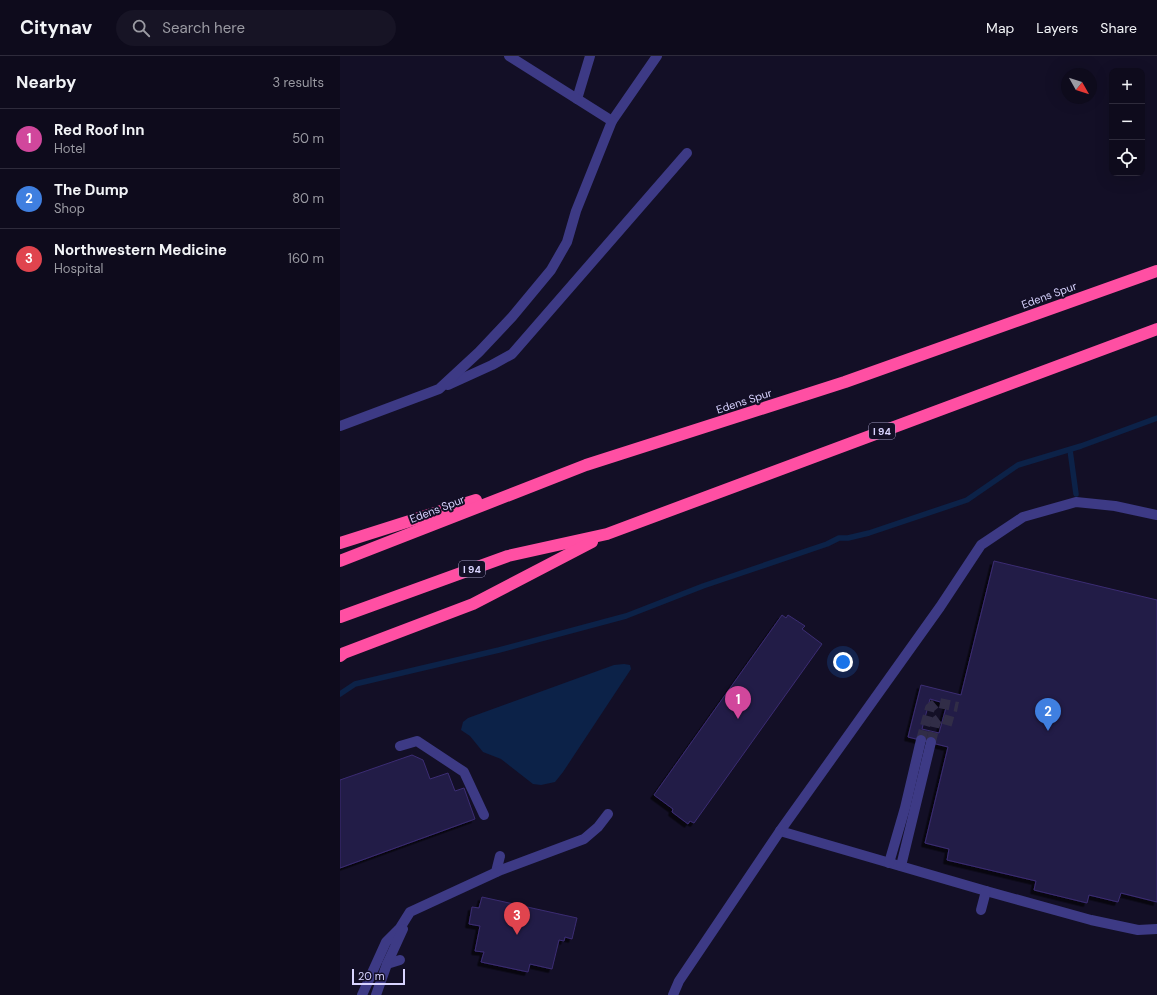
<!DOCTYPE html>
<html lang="en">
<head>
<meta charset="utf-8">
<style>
  body { margin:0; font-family:"DM Sans",sans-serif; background:#171425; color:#f1f3f6 }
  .controls { position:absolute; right:12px; top:12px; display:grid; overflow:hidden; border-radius:8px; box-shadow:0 4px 16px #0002 }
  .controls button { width:36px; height:36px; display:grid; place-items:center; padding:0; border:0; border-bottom:1px solid #2e2b3b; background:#0e0b1c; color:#f1f3f6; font:20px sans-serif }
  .compass { position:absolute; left:721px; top:12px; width:36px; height:36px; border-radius:50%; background:#0e0b1c; box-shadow:0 4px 16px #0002; rotate:129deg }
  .scale { position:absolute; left:12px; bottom:10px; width:53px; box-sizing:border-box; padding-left:4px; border:2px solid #d9d4ff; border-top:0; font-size:11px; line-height:14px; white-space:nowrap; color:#d9d4ff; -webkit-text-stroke:3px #130f26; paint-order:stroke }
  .you { position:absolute; left:503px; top:606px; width:14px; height:14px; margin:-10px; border:3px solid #fff; border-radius:50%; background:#1a73e8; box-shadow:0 0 0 6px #1a73e833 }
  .badge { display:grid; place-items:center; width:26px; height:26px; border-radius:50%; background:#00e5ff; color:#fff; font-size:13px; font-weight:700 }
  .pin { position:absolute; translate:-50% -33px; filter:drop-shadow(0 1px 2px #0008) }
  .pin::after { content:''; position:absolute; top:21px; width:14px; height:12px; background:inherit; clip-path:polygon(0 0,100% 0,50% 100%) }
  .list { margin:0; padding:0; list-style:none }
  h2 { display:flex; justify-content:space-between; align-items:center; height:52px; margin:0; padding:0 16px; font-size:17px }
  h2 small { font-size:13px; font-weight:400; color:#9b9ba3 }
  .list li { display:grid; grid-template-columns:26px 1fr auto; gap:12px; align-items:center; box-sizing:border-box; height:60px; padding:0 16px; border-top:1px solid #2e2b3b }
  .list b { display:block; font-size:15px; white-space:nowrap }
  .list p { margin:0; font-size:13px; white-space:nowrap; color:#9b9ba3 }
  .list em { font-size:13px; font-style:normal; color:#9b9ba3 }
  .icon { flex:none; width:22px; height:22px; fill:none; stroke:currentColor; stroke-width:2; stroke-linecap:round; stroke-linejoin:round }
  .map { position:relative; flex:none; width:817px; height:939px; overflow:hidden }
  header { display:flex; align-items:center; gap:24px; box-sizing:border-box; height:56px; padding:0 20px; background:#0e0b1c; border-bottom:1px solid #2e2b3b }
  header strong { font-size:19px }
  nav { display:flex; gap:22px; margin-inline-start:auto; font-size:14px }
  .search { width:280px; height:36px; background:#171425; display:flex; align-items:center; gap:10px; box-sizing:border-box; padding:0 14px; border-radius:22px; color:#9b9ba3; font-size:15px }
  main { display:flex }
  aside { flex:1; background:#0e0b1c }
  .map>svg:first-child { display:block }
</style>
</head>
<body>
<header>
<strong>Citynav</strong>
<div class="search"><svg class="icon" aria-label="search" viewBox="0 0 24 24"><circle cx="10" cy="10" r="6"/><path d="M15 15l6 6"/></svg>Search here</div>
<nav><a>Map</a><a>Layers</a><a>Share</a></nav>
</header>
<main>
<aside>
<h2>Nearby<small>3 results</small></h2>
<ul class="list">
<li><span class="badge" style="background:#d1479c">1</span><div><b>Red Roof Inn</b><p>Hotel</p></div><em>50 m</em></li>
<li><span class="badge" style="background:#3f7fe0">2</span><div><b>The Dump</b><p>Shop</p></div><em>80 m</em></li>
<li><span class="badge" style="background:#e0444e">3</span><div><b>Northwestern Medicine</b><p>Hospital</p></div><em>160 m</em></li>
</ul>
</aside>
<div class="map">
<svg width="817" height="939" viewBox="0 0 817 939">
  <defs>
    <filter id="shadow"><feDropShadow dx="-3.5" dy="3.5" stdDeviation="0" flood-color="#0009"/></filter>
  </defs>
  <rect width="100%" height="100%" fill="#130f26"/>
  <polygon fill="#0c2248" points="284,608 290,609 291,613 223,716 215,726 201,729 193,728 161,703 143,696 130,680 121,674 123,666 128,662 274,609"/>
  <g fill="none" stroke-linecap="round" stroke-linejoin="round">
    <g stroke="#0c2248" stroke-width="5.5">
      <polyline points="730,394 736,438"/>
      <polyline points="0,638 15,628 159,594 286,560 363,530 487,488 499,482 508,482 529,477 627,444 678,409 741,390 817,362"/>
    </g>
  </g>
  <g fill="#241b47" stroke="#3b2d73" fill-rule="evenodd" filter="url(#shadow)">
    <path d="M654 505 817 544V846L781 837 778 846 749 839 747 847 694 834 696 825 607 804 609 793 585 787 608 691 568 681 581 629 621 639ZM590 643 607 648 599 677 582 673Z"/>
    <polygon points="442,559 446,562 448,559 465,570 462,573 482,588 354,767 350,765 348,768 332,756 333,753 314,739"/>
    <polygon points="72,699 83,704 90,723 108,717 115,735 124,732 135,763 0,812 0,724"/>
    <polygon points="142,841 237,862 232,883 225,881 224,885 219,884 212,913 190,908 188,916 141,906 144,896 135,895 140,870 129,868 132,851 139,852"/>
  </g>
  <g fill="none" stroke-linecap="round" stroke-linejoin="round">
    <g stroke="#312d47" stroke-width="10" stroke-dasharray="10 5" stroke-linecap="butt">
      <polyline points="581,684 590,652 596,647 599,647 618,651"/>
      <polyline points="591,686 596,665 600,662 614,666"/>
    </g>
    <g stroke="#3d3a85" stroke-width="10">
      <polyline points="237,43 250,0"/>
      <polyline points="272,65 317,0"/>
      <polyline points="108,329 152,309 172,298 347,97"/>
      <polyline points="0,370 99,333 139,296 172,261 211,214 227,186 236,155 272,65 169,0"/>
      <polyline points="60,690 77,685 124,716 144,759"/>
      <polyline points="440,775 646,835 751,864 798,874 817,873"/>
      <polyline points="549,807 565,752 581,684"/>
      <polyline points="561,810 591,686"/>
      <polyline points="156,816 160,800"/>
      <polyline points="641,854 646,835"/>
      <polyline points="47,908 60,904"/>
      <polyline points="22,939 46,886 60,872 70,856 161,814 244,783 258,771 268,758"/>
      <polyline points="36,939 47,908 63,873"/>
      <polyline points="333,939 339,925 440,775 600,551 641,489 683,461 736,446 775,450 817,459"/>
    </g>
    <g stroke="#ff4fa3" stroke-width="12">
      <polyline points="0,487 136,444"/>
      <polyline points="0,505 246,409 505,326 817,215"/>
      <polyline points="0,561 168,500 267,478 817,273"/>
      <polyline points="0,600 4,597 133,548 252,486"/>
    </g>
  </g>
  <g text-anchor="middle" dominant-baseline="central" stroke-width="4" stroke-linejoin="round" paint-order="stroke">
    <g fill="#130f26" stroke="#9e99be" stroke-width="1">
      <rect x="529" y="367" width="26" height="16" rx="3"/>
      <rect x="119" y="505" width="26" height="16" rx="3"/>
    </g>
    <g font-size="10" font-weight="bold" fill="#d9d4ff">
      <text x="542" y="375">I 94</text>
      <text x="132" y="513">I 94</text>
    </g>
    <g font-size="11" fill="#d9d4ff" stroke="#130f26">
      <text transform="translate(709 239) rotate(-20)">Edens Spur</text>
      <text transform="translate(404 345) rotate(-18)">Edens Spur</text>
      <text transform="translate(97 453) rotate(-21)">Edens Spur</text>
    </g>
  </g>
</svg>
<div class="controls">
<button>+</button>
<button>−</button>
<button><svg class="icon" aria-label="locate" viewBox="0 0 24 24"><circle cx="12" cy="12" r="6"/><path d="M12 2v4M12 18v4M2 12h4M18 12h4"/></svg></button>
</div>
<svg class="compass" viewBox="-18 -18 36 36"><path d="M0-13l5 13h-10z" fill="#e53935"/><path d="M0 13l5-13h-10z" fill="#9b9ba3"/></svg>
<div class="scale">20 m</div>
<div class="you"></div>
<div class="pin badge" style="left:398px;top:663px;background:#d1479c">1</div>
<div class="pin badge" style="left:708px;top:675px;background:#3f7fe0">2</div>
<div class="pin badge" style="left:177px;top:879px;background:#e0444e">3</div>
</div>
</main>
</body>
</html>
